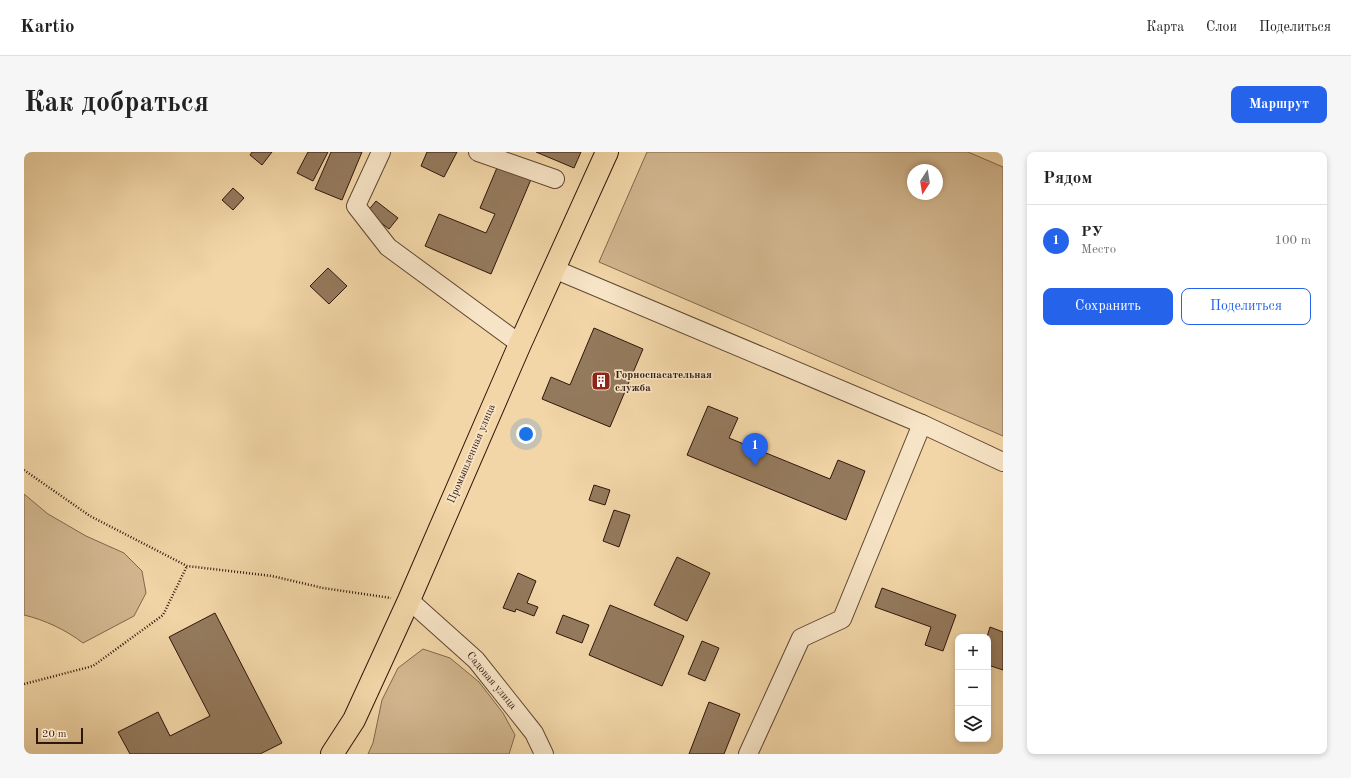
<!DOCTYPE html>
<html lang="ru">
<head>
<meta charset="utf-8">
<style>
  body { margin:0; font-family:"Old Standard TT",serif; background:#f6f6f6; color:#222 }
  .controls { position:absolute; right:12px; bottom:12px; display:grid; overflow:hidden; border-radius:8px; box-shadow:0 2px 6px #0003 }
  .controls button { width:36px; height:36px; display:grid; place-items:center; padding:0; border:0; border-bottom:1px solid #e0e0e0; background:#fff; color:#222; font:20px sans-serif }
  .compass { position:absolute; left:883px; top:12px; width:36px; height:36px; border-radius:50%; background:#fff; box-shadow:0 2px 6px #0003; rotate:192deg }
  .scale { position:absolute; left:12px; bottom:10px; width:47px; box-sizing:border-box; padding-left:4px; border:2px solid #2f160c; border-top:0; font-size:11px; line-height:14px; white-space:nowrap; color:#2f160c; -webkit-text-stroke:3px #f7e4c6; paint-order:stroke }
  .you { position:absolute; left:502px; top:282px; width:14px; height:14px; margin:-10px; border:3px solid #fff; border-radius:50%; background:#1a73e8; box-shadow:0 0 0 6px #1a73e833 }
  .badge { display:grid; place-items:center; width:26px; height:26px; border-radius:50%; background:#2563eb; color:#fff; font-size:13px; font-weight:700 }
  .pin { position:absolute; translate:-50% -33px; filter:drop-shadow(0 1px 2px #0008) }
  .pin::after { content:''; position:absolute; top:21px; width:14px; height:12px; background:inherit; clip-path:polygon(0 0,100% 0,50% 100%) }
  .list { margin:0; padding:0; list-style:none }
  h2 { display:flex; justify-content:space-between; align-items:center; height:52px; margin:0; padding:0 16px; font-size:17px }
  h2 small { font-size:13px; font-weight:400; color:#767676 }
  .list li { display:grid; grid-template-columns:26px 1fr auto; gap:12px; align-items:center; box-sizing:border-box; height:72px; padding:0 16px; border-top:1px solid #e0e0e0 }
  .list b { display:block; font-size:15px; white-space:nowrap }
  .list p { margin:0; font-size:13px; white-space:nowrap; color:#767676 }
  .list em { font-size:13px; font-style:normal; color:#767676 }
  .actions { display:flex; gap:8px; padding:12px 16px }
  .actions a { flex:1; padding:9px 0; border:1px solid #2563eb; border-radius:8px; text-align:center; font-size:14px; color:#2563eb }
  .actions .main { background:#2563eb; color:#fff }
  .icon { flex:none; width:22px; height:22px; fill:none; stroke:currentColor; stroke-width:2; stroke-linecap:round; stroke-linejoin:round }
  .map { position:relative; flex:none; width:979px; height:602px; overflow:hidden; border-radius:8px }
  header { display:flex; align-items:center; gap:24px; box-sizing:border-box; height:56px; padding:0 20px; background:#fff; border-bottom:1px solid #e0e0e0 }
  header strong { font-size:19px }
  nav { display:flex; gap:22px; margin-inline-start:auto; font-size:14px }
  .intro { display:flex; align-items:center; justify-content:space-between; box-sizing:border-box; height:96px; padding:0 24px }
  h1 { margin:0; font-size:28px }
  .button { padding:10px 18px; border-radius:8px; background:#2563eb; color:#fff; font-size:14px; font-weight:700 }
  main { display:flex; gap:24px; padding:0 24px }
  aside { flex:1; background:#fff; border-radius:8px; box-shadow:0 2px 6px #0003 }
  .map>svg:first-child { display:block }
</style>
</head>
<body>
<header>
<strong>Kartio</strong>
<nav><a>Карта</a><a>Слои</a><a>Поделиться</a></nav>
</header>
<div class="intro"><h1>Как добраться</h1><a class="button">Маршрут</a></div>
<main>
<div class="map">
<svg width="979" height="602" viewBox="0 0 979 602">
  <rect width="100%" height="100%" fill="#f2d6a7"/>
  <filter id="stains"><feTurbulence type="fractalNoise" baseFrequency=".005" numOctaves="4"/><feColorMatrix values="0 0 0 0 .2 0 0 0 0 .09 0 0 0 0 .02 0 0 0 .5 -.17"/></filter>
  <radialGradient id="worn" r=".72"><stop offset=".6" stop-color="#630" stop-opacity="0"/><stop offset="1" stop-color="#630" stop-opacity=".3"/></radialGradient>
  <g fill="#d1b58d" stroke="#80664c" fill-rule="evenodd">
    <path d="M623 0H944L979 15V284L575 110ZM889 18H913V42H889Z"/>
    <path d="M0 342 24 362 62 384 100 401 118 419 122 441 110 464 59 491C42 478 21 468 0 463Z"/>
    <polygon points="399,497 426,506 455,530 479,561 491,583 485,602 344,602 349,591 358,548 374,516"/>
  </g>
  <g fill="#947a5d" stroke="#2f160c">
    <polygon points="228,0 248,0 238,13 226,3"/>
    <polygon points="284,0 304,0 289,29 273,21"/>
    <polygon points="307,0 338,0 318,48 291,37"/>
    <polygon points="403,0 433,0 420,25 397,14"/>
    <polygon points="512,0 557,0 550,16"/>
    <polygon points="475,11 508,25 467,122 401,94 415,62 462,81 471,62 456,56"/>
    <polygon points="209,36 220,46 209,58 198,48"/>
    <polygon points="352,49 374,66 365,77 343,60"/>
    <polygon points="304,116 323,134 305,152 286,134"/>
    <polygon points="570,176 619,197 586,275 518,247 527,225 546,233"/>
    <polygon points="684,254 714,266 705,286 806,327 814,308 841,319 822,368 663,303"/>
    <polygon points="570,333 586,338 581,353 565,348"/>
    <polygon points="590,358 606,363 595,395 579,389"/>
    <polygon points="653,405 686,421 663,469 630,453"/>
    <polygon points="494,421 512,429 503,451 514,455 510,464 492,457 491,460 479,456"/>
    <polygon points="858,436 932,463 919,499 901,493 907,475 851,455"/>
    <polygon points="586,453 660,484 638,534 565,503"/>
    <polygon points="191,461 258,591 236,602 106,602 94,580 134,560 146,584 186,564 145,485"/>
    <polygon points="539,463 565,473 558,491 532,481"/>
    <polygon points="966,475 979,480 979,518 964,513 964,485 963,485"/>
    <polygon points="678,489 695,496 681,529 664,522"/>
    <polygon points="685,550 716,562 700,602 665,602"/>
  </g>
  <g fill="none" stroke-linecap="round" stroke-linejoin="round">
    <defs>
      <g id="minor">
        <polyline points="357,0 332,54 364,95 496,192"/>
        <polyline points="454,0 531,27"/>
        <polyline points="530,117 898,272 979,310"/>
        <polyline points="385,448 452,508 510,581 520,602"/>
        <polyline points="724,602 777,486 818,467 898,272"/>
      </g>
      <polyline id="major" points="308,602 330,568 385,448 496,192 583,0"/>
    </defs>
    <use href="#minor" stroke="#604633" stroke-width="20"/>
    <use href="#major" stroke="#2f160c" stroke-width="24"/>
    <g stroke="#2f160c" stroke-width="2.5" stroke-dasharray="1 2" stroke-linecap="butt">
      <polyline points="0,318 66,364 163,414 248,424 299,436 367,446"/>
      <polyline points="0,532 69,514 139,463 163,414"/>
    </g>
    <use href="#minor" stroke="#f7e4c6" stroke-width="18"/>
    <use href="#major" stroke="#f2d6a7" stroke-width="22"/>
  </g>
  <defs>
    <symbol id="building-square" viewBox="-11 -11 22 22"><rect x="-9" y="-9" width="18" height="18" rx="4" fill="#8f2418" stroke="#f7e4c6"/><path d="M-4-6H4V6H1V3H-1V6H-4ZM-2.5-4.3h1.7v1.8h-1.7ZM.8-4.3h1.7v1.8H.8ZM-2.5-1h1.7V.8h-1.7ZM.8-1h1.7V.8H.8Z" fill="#fff"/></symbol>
  </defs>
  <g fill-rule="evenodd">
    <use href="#building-square" x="566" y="218" width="22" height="22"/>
  </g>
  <g text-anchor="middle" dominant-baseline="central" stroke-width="3.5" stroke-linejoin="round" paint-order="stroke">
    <g font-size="11" font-weight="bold" fill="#2f160c" stroke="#f7e4c6" text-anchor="start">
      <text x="591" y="223">Горноспасательная<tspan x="591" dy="13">служба</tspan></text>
    </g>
    <g font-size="11" fill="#2f160c" stroke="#f7e4c6">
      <text transform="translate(448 302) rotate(-67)">Промышленная улица</text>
      <text transform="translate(467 529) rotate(50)">Садовая улица</text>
    </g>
  </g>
  <rect width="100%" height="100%" filter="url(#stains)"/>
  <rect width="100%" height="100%" fill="url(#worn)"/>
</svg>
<div class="controls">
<button>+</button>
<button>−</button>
<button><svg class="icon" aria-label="layers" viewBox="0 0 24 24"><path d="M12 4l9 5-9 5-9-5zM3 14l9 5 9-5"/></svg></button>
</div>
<svg class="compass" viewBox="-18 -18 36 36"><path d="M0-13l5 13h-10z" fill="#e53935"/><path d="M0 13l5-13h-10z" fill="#767676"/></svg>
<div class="scale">20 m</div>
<div class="you"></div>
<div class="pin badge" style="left:731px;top:314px">1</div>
</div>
<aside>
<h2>Рядом<small></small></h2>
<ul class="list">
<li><span class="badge">1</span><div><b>РУ</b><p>Место</p></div><em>100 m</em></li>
</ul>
<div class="actions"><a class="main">Сохранить</a><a>Поделиться</a></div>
</aside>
</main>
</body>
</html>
